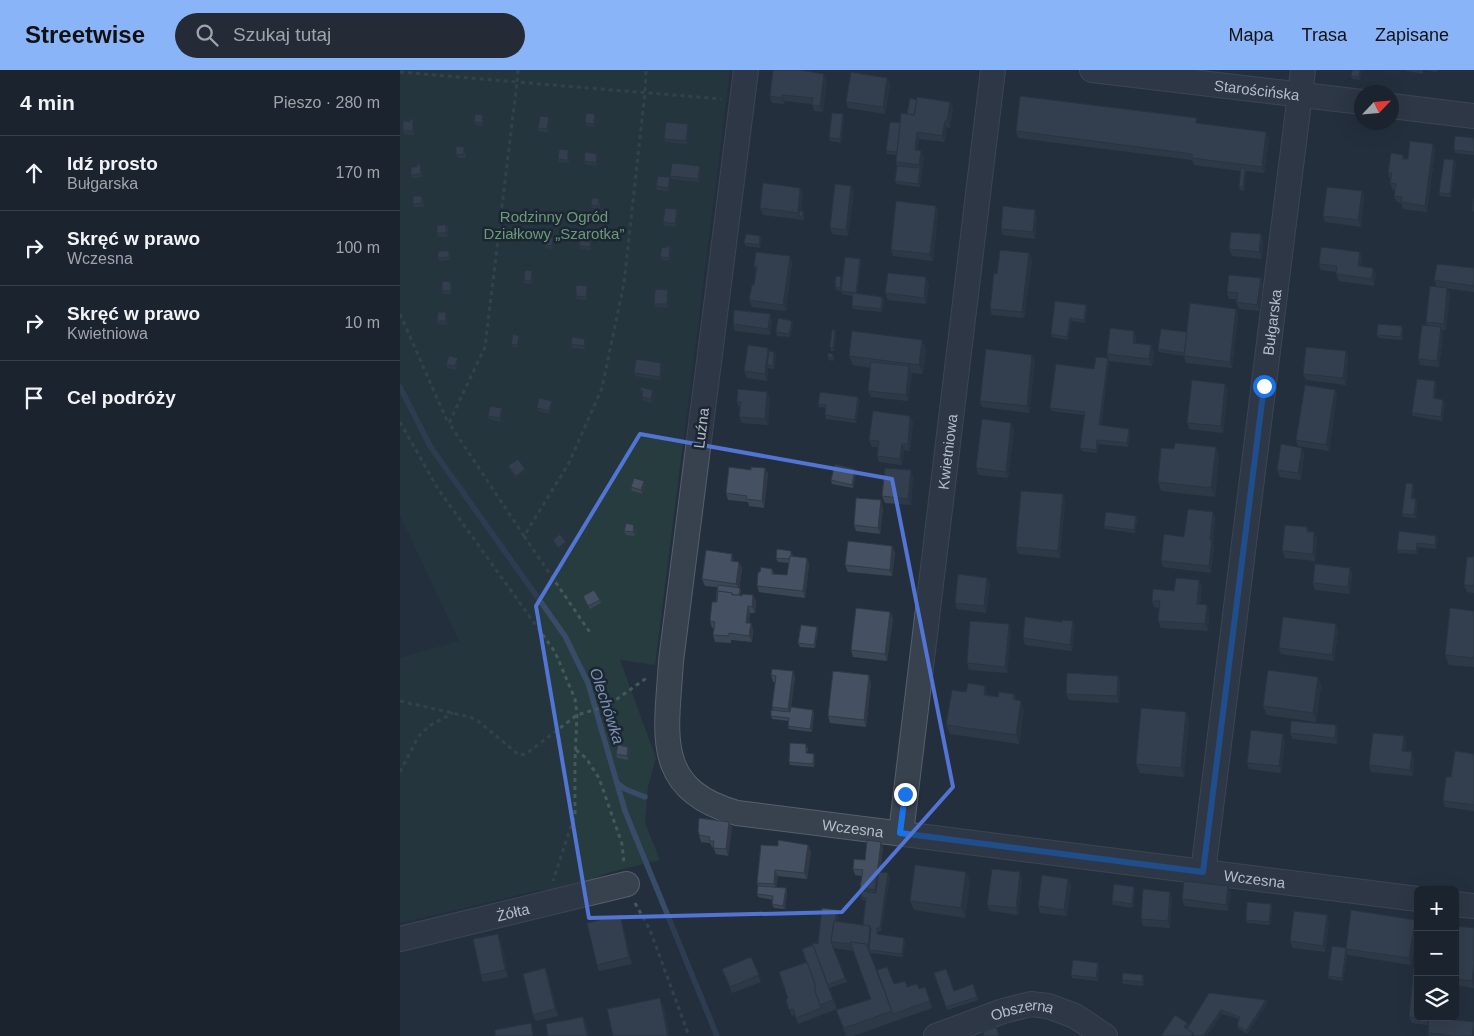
<!DOCTYPE html>
<html lang="pl">
<head>
<meta charset="utf-8">
<style>
  body { margin:0; font-family:Arial,sans-serif; background:#242b36; color:#f1f3f6 }
  .controls { position:absolute; right:15px; bottom:15px; display:grid; overflow:hidden; border-radius:8px; box-shadow:0 5px 20px #0002 }
  .controls button { width:45px; height:45px; display:grid; place-items:center; padding:0; border:0; border-bottom:1px solid #39404a; background:#1b232e; color:#f1f3f6; font:25px sans-serif }
  .compass { position:absolute; left:954px; top:15px; width:45px; height:45px; border-radius:50%; background:#1b232e; box-shadow:0 5px 20px #0002; rotate:64deg }
  .stop { position:absolute; width:15px; height:15px; margin:-11px; border:4px solid #1a73e8; border-radius:50%; background:#fff }
  .stop.end { background:#1a73e8; border-color:#fff; box-shadow:0 1px 5px #0008 }
  .list { margin:0; padding:0; list-style:none }
  h2 { display:flex; justify-content:space-between; align-items:center; height:65px; margin:0; padding:0 20px; font-size:21px }
  h2 small { font-size:16px; font-weight:400; color:#a0a4aa }
  .list li { display:grid; grid-template-columns:32px 1fr auto; gap:15px; align-items:center; box-sizing:border-box; height:75px; padding:0 20px; border-top:1px solid #39404a }
  .list b { display:block; font-size:19px; white-space:nowrap }
  .list p { margin:0; font-size:16px; white-space:nowrap; color:#a0a4aa }
  .list em { font-size:16px; font-style:normal; color:#a0a4aa }
  .icon { flex:none; width:28px; height:28px; fill:none; stroke:currentColor; stroke-width:2; stroke-linecap:round; stroke-linejoin:round }
  .map { position:relative; flex:none; width:1074px; height:966px; overflow:hidden }
  header { display:flex; align-items:center; gap:30px; box-sizing:border-box; height:70px; padding:0 25px; background:#8ab4f8; color:#111 }
  header strong { font-size:24px }
  nav { display:flex; gap:28px; margin-inline-start:auto; font-size:18px }
  .search { width:350px; height:45px; background:#242b36; display:flex; align-items:center; gap:12px; box-sizing:border-box; padding:0 18px; border-radius:28px; color:#a0a4aa; font-size:19px }
  main { display:flex }
  aside { flex:1; background:#1b232e }
  .map>svg:first-child { display:block }
</style>
</head>
<body>
<header>
<strong>Streetwise</strong>
<div class="search"><svg class="icon" aria-label="search" viewBox="0 0 24 24"><circle cx="10" cy="10" r="6"/><path d="M15 15l6 6"/></svg>Szukaj tutaj</div>
<nav><a>Mapa</a><a>Trasa</a><a>Zapisane</a></nav>
</header>
<main>
<aside>
<h2>4 min<small>Pieszo · 280 m</small></h2>
<ul class="list">
<li><svg class="icon" aria-label="ahead" viewBox="0 0 24 24"><path d="M12 20V5M6 11l6-6 6 6"/></svg><div><b>Idź prosto</b><p>Bułgarska</p></div><em>170 m</em></li>
<li><svg class="icon" aria-label="right" viewBox="0 0 24 24"><path d="M7 20v-9h11M14 6l5 5-5 5"/></svg><div><b>Skręć w prawo</b><p>Wczesna</p></div><em>100 m</em></li>
<li><svg class="icon" aria-label="right" viewBox="0 0 24 24"><path d="M7 20v-9h11M14 6l5 5-5 5"/></svg><div><b>Skręć w prawo</b><p>Kwietniowa</p></div><em>10 m</em></li>
<li><svg class="icon" aria-label="arrive" viewBox="0 0 24 24"><path d="M6 21V4h12l-3 4 3 4H6"/></svg><div><b>Cel podróży</b></div></li>
</ul>
</aside>
<div class="map">
<svg width="1074" height="966" viewBox="0 0 1074 966">
  <rect width="100%" height="100%" fill="#242f3e"/>
  <polygon fill="#263c3f" points="0,0 330,0 255,595 220,590 256,688 248,717 245,753 260,790 207,803 166,820 139,820 0,853 0,588 59,571 0,445"/>
  <g fill="none" stroke-linecap="round" stroke-linejoin="round">
    <g stroke="#394c67" stroke-width="5.5">
      <polyline points="0,317 30,376 165,566 188,613 225,741 317,966"/>
      <polyline points="217,713 225,719 245,727"/>
    </g>
    <defs>
      <g id="minor">
        <path id="s1" d="M346 0 271 591C267 662 251 719 337 743L1018 829"/>
        <path id="s2" d="M692 0 962 32"/>
        <polyline points="992,36 1074,46"/>
        <path id="s3" d="M501 763 593 0"/>
        <path id="s4" d="M803 802 903 0"/>
        <polyline points="1055,834 1074,836"/>
        <path id="s5" d="M0 869 227 814"/>
        <path id="s6" d="M536 966 603 941 631 934 648 936 675 946 705 966"/>
      </g>
    </defs>
    <use href="#minor" stroke="#565f6c" stroke-width="26"/>
    <g stroke="#44595c" stroke-width="3" stroke-dasharray="4 4" stroke-linecap="butt">
      <polyline points="118,0 117,12 321,29"/>
      <polyline points="0,2 117,12 85,277 49,353 124,466 169,393 202,318 224,213 245,22 246,0"/>
      <polyline points="0,244 48,353"/>
      <polyline points="0,352 38,419 155,582 175,629 177,645 175,690 175,744 153,811"/>
      <polyline points="124,466 191,564"/>
      <polyline points="0,631 70,647 78,651 119,685 126,684 177,645 207,636 248,607"/>
      <polyline points="176,680 186,688 199,708 222,774 224,793"/>
      <polyline points="0,702 18,667 29,656 53,643"/>
      <polyline points="235,833 250,860 289,966"/>
    </g>
    <use href="#minor" stroke="#38414e" stroke-width="24"/>
  </g>
  <g fill="#3b4654">
    <polygon points="952,0 961,0 960,10 952,9 951,6"/>
    <polygon points="1006,0 1023,0 1023,4 1007,1"/>
    <polygon points="1024,0 1037,0 1037,2"/>
    <polygon points="487,8 490,14 485,44 448,38 446,32"/>
    <polygon points="427,10 423,42 414,41 412,34 385,31 384,34 372,33 370,26"/>
    <polygon points="517,30 550,32 553,38 550,58 547,57 545,72 519,69 518,80 524,87 520,117 497,114 495,111 497,96 496,92 496,85 487,84 486,81 500,53 507,44"/>
    <polygon points="195,44 196,48 195,57 186,56 185,53"/>
    <polygon points="83,45 84,48 83,56 76,55 74,52"/>
    <polygon points="444,47 441,73 430,71 429,68"/>
    <polygon points="13,49 14,53 14,65 4,64 3,61 10,52"/>
    <polygon points="150,50 149,63 139,61 138,58"/>
    <polygon points="798,53 869,68 864,103 846,101 844,121 840,120 839,117 841,101 794,95 792,90 618,68 616,61"/>
    <polygon points="288,54 289,58 288,74 265,72 264,69"/>
    <polygon points="1074,68 1074,85 1055,83 1054,80"/>
    <polygon points="65,80 66,88 58,88 56,85"/>
    <polygon points="1035,80 1027,142 1003,139 1001,133 997,132 994,126 995,120 993,120 990,113 991,109 990,109 988,103 1003,85 1004,89 1008,89"/>
    <polygon points="170,83 169,93 159,92 158,89"/>
    <polygon points="197,84 199,87 197,96 185,94 184,91"/>
    <polygon points="1056,93 1051,127 1040,126 1039,123"/>
    <polygon points="300,96 301,100 300,112 272,109 270,106"/>
    <polygon points="21,97 22,107 12,108 11,105"/>
    <polygon points="271,111 269,121 257,120 256,116"/>
    <polygon points="400,118 403,125 401,141 403,141 404,144 404,150 363,145 360,138"/>
    <polygon points="962,121 964,128 961,157 925,152 923,146"/>
    <polygon points="454,122 448,166 432,164 430,158"/>
    <polygon points="23,129 24,137 14,137 13,134"/>
    <polygon points="200,132 200,139 192,138 191,135"/>
    <polygon points="536,136 538,142 533,191 493,186 491,180"/>
    <polygon points="277,139 278,143 276,157 264,156 263,152"/>
    <polygon points="637,146 635,169 603,165 601,159"/>
    <polygon points="46,155 48,158 47,167 38,167 37,163"/>
    <polygon points="360,166 361,169 360,178 346,176 344,173"/>
    <polygon points="155,171 153,179 145,178 144,175"/>
    <polygon points="863,171 862,189 832,186 829,179"/>
    <polygon points="192,173 191,180 181,179 179,176"/>
    <polygon points="270,176 272,179 270,191 262,190 260,187 267,178"/>
    <polygon points="49,181 50,184 50,190 40,191 38,188"/>
    <polygon points="390,186 392,193 386,241 352,237 349,230 354,215 356,201 354,196"/>
    <polygon points="962,188 961,196 976,204 974,216 939,211 936,204 936,202 921,200 919,194"/>
    <polygon points="460,189 461,193 457,223 482,227 484,230 482,242 453,239 452,236 453,226 443,224 441,221"/>
    <polygon points="632,189 624,248 592,245 590,239 597,204"/>
    <polygon points="1074,198 1074,222 1037,217 1034,210"/>
    <polygon points="133,204 132,214 125,213 124,210"/>
    <polygon points="441,207 442,210 441,221 436,220 435,217"/>
    <polygon points="861,208 863,215 860,241 839,239 836,232 837,229 829,229 827,222"/>
    <polygon points="529,214 526,234 488,230 485,223"/>
    <polygon points="52,215 52,224 43,224 42,221"/>
    <polygon points="1047,218 1050,225 1046,260 1042,260 1043,264 1039,297 1020,295 1018,289 1027,255 1026,252"/>
    <polygon points="188,220 187,230 177,229 176,226"/>
    <polygon points="269,223 268,238 255,237 254,234"/>
    <polygon points="655,231 687,238 685,253 671,251 668,270 652,267 651,264"/>
    <polygon points="836,239 838,245 832,298 786,293 784,286 759,282 758,279 787,262"/>
    <polygon points="370,244 372,251 370,265 335,261 333,254"/>
    <polygon points="48,246 47,255 38,254 37,251"/>
    <polygon points="393,254 390,267 377,266 376,262"/>
    <polygon points="1003,259 1002,270 978,268 977,265"/>
    <polygon points="734,261 736,268 736,273 754,281 752,296 709,291 701,355 730,363 728,377 698,374 697,383 682,381 680,378 684,345 652,341 650,338 694,299 708,288 707,284"/>
    <polygon points="436,264 434,281 431,281 430,277"/>
    <polygon points="120,269 118,278 113,277 111,274"/>
    <polygon points="522,270 526,279 523,304 512,303 508,331 471,327 468,321 471,298 453,295 449,286"/>
    <polygon points="186,272 185,279 172,278 171,274"/>
    <polygon points="368,278 369,281 374,282 376,285 374,299 368,298 367,311 347,308 344,301"/>
    <polygon points="433,284 434,287 433,291 429,290 428,287"/>
    <polygon points="632,285 635,291 629,343 582,337 580,331"/>
    <polygon points="948,288 946,315 906,310 903,304"/>
    <polygon points="59,291 57,300 48,298 46,294"/>
    <polygon points="263,296 261,310 235,306 234,303"/>
    <polygon points="1035,311 1036,314 1035,328 1045,333 1042,351 1013,346 1012,343"/>
    <polygon points="240,320 253,320 255,324 252,333 243,330 242,327 243,324 242,324"/>
    <polygon points="935,320 937,326 929,381 898,376 896,370"/>
    <polygon points="828,321 823,363 789,359 787,353"/>
    <polygon points="367,322 370,328 368,355 342,353 339,347 340,338 339,338 337,331"/>
    <polygon points="458,327 460,330 456,353 426,349 425,345 426,338 419,337 418,334"/>
    <polygon points="153,334 150,344 138,341 137,338"/>
    <polygon points="102,338 103,342 101,352 89,349 88,346"/>
    <polygon points="513,352 510,381 504,380 502,395 479,392 477,386 478,377 472,377 469,370"/>
    <polygon points="614,359 608,408 579,405 576,398"/>
    <polygon points="816,377 819,387 815,427 761,421 758,412"/>
    <polygon points="902,378 904,384 901,410 880,407 877,400"/>
    <polygon points="108,396 126,402 117,409 110,400"/>
    <polygon points="365,398 368,404 364,438 349,436 348,432 328,430 326,423 351,400"/>
    <polygon points="456,402 453,418 432,414 431,410"/>
    <polygon points="513,407 511,435 485,433 482,426"/>
    <polygon points="245,414 242,424 232,421 231,417"/>
    <polygon points="1014,417 1013,429 1017,432 1016,448 1003,447 1002,444"/>
    <polygon points="663,424 665,431 660,488 618,484 616,477"/>
    <polygon points="483,437 480,464 456,461 454,455"/>
    <polygon points="813,442 815,448 813,473 814,476 811,503 763,497 761,491 784,467"/>
    <polygon points="737,449 735,463 705,459 704,456"/>
    <polygon points="907,457 909,462 914,462 917,469 915,491 885,488 882,481"/>
    <polygon points="236,458 235,466 226,465 224,461"/>
    <polygon points="999,461 1038,469 1036,479 1018,477 1017,484 998,483 997,480"/>
    <polygon points="495,482 492,506 448,502 445,495"/>
    <polygon points="393,484 392,487 407,488 409,495 405,528 359,522 357,516 372,499 374,504 387,505 389,493 378,492 376,488"/>
    <polygon points="1074,487 1074,523 1067,522 1064,515"/>
    <polygon points="334,490 334,491 342,498 339,518 341,521 340,525 356,531 355,543 350,543 349,553 351,553 353,559 352,572 331,570 331,573 315,572 313,565 314,558 312,558 310,551 316,532 317,517 305,516 302,509"/>
    <polygon points="950,498 952,504 950,524 915,520 913,513"/>
    <polygon points="587,508 590,514 586,543 557,539 555,533"/>
    <polygon points="799,510 802,517 800,534 809,541 808,561 761,558 758,551 759,538 754,537 752,531"/>
    <polygon points="184,529 200,530 201,533 190,539"/>
    <polygon points="1074,541 1074,597 1049,595 1045,585"/>
    <polygon points="490,542 493,549 487,591 453,587 451,580"/>
    <polygon points="417,557 418,560 415,578 400,577 398,573"/>
    <polygon points="675,558 672,581 625,575 623,568"/>
    <polygon points="938,560 934,591 881,584 879,578"/>
    <polygon points="611,561 607,603 569,600 567,593"/>
    <polygon points="393,601 395,607 391,637 414,643 412,662 389,659 388,656 389,651 372,649 371,646 373,640 372,637 375,612 373,612 371,605"/>
    <polygon points="718,606 720,612 719,633 669,630 666,624"/>
    <polygon points="918,607 921,616 916,652 867,645 863,636"/>
    <polygon points="471,612 466,657 430,653 428,646"/>
    <polygon points="614,624 616,630 624,640 619,674 550,664 546,655 588,626 598,627"/>
    <polygon points="789,651 784,707 740,703 736,694"/>
    <polygon points="936,655 938,662 937,674 893,669 890,663"/>
    <polygon points="1004,666 1006,673 1005,681 1014,688 1013,706 971,702 969,695"/>
    <polygon points="885,670 881,703 849,699 847,693"/>
    <polygon points="228,677 230,680 228,690 217,688 216,684"/>
    <polygon points="408,677 407,683 415,687 414,697 390,695 389,692"/>
    <polygon points="1074,684 1074,741 1045,737 1043,731 1051,707"/>
    <polygon points="329,752 332,758 328,786 316,784 313,777 312,777 310,773 301,772 298,762"/>
    <polygon points="481,772 483,778 480,803 490,807 481,861 478,861 478,865 505,871 503,887 470,883 486,925 494,914 519,919 525,917 532,938 453,966 446,966 436,940 471,929 454,881 433,878 447,912 429,918 437,939 398,954 395,945 392,946 386,930 388,928 407,892 418,874 438,843 437,852 463,855 466,831 462,830 461,827 462,823 460,818 462,806 455,805 453,799 465,790"/>
    <polygon points="361,775 411,781 407,809 378,806 376,817 386,818 387,821 385,839 374,838 372,834 373,830 358,827 357,824 358,816 357,813"/>
    <polygon points="566,802 570,812 565,848 514,840 510,831"/>
    <polygon points="620,802 622,809 618,845 590,841 587,835"/>
    <polygon points="668,809 671,816 667,846 640,843 638,836"/>
    <polygon points="735,820 733,838 713,835 712,831"/>
    <polygon points="831,822 828,841 784,836 782,829"/>
    <polygon points="772,828 770,858 743,856 741,849"/>
    <polygon points="871,834 872,837 870,855 847,853 846,850"/>
    <polygon points="220,845 222,852 232,894 199,901 197,895"/>
    <polygon points="927,845 929,851 925,882 893,878 890,871"/>
    <polygon points="1055,856 1074,858 1074,918 1055,915"/>
    <polygon points="1017,857 1011,895 948,885 947,883 943,911 929,909 928,906 946,878"/>
    <polygon points="101,871 108,907 83,912 81,905"/>
    <polygon points="351,887 361,912 332,923 322,899"/>
    <polygon points="698,893 699,897 698,911 672,908 671,905"/>
    <polygon points="145,898 148,905 158,946 136,951 133,945"/>
    <polygon points="534,903 554,921 573,914 578,930 547,940"/>
    <polygon points="743,905 744,909 743,916 723,914 722,910"/>
    <polygon points="809,923 866,930 867,934 847,964 838,958 837,955 839,949 822,944"/>
    <polygon points="1009,947 1029,947 1028,955 1012,953"/>
    <polygon points="1028,963 1074,966 1029,966"/>
  </g>
  <g fill="#303945">
    <polygon points="960,0 961,1 960,10 959,7"/>
    <polygon points="424,4 427,10 423,42 420,36"/>
    <polygon points="487,8 490,14 485,44 483,37"/>
    <polygon points="382,25 385,31 384,34 382,28"/>
    <polygon points="550,32 553,38 550,58 547,51"/>
    <polygon points="195,44 196,48 195,57 194,54"/>
    <polygon points="443,44 444,47 441,73 440,69"/>
    <polygon points="83,45 84,48 83,56 82,53"/>
    <polygon points="149,47 150,50 149,63 147,59"/>
    <polygon points="13,49 14,53 14,65 13,61"/>
    <polygon points="545,51 547,57 545,72 542,66"/>
    <polygon points="288,54 289,58 288,74 286,71"/>
    <polygon points="517,62 519,69 517,86 515,80"/>
    <polygon points="866,62 869,68 864,103 862,97"/>
    <polygon points="1033,74 1035,80 1027,142 1025,136"/>
    <polygon points="168,80 170,83 169,93 168,90"/>
    <polygon points="521,81 524,87 522,102 519,95"/>
    <polygon points="197,84 199,87 197,96 196,93"/>
    <polygon points="1054,90 1056,93 1051,127 1050,124"/>
    <polygon points="300,96 301,100 300,112 298,109"/>
    <polygon points="520,98 522,102 520,117 518,114"/>
    <polygon points="845,98 846,101 844,121 843,117"/>
    <polygon points="270,107 271,111 269,121 268,118"/>
    <polygon points="451,116 454,122 448,166 446,160"/>
    <polygon points="400,118 403,125 400,146 399,146 398,143"/>
    <polygon points="962,121 964,128 961,157 958,150"/>
    <polygon points="536,136 538,142 533,191 530,184"/>
    <polygon points="277,139 278,143 276,157 275,154"/>
    <polygon points="635,140 637,146 635,169 633,162"/>
    <polygon points="861,164 863,171 862,189 859,182"/>
    <polygon points="360,166 361,169 360,178 359,175"/>
    <polygon points="153,168 155,171 153,179 152,176"/>
    <polygon points="191,170 192,173 191,180 190,177"/>
    <polygon points="270,176 272,179 270,191 269,188"/>
    <polygon points="960,182 962,188 960,202 958,196"/>
    <polygon points="629,183 632,189 624,248 622,242"/>
    <polygon points="390,186 392,193 386,241 383,235"/>
    <polygon points="460,189 461,193 457,226 456,223"/>
    <polygon points="973,198 976,204 974,216 972,209"/>
    <polygon points="132,201 133,204 132,214 131,211"/>
    <polygon points="441,207 442,210 441,221 440,218"/>
    <polygon points="526,207 529,214 526,234 524,228"/>
    <polygon points="861,208 863,215 860,241 857,235"/>
    <polygon points="51,212 52,215 52,224 51,221"/>
    <polygon points="187,216 188,220 187,230 186,227"/>
    <polygon points="1047,218 1050,225 1046,260 1044,254"/>
    <polygon points="268,220 269,223 268,238 267,234"/>
    <polygon points="482,227 484,230 482,242 481,239"/>
    <polygon points="686,235 687,238 685,253 684,250"/>
    <polygon points="836,239 838,245 832,298 830,292"/>
    <polygon points="46,242 48,246 47,255 46,251"/>
    <polygon points="370,244 372,251 370,265 368,259"/>
    <polygon points="670,248 671,251 668,270 667,267"/>
    <polygon points="392,251 393,254 390,267 389,264"/>
    <polygon points="1002,256 1003,259 1002,270 1001,267"/>
    <polygon points="1041,257 1043,264 1039,297 1037,291"/>
    <polygon points="435,260 436,264 434,281 433,278"/>
    <polygon points="734,261 736,268 735,279 733,273"/>
    <polygon points="119,266 120,269 118,278 117,275"/>
    <polygon points="185,269 186,272 185,279 184,276"/>
    <polygon points="522,270 526,279 523,304 519,295"/>
    <polygon points="751,275 754,281 752,296 749,289"/>
    <polygon points="368,278 370,284 367,295 368,298 367,311 365,304"/>
    <polygon points="946,281 948,288 946,315 943,308"/>
    <polygon points="374,282 376,285 374,299 373,296"/>
    <polygon points="632,285 635,291 629,343 627,336"/>
    <polygon points="58,288 59,291 57,300 55,296"/>
    <polygon points="708,288 709,291 700,358 699,355"/>
    <polygon points="261,293 263,296 261,310 260,307"/>
    <polygon points="509,296 512,303 508,331 506,325"/>
    <polygon points="1035,311 1036,314 1034,332 1033,328"/>
    <polygon points="825,314 828,321 823,363 821,356"/>
    <polygon points="253,320 255,324 252,333 251,329"/>
    <polygon points="935,320 937,326 929,381 926,375"/>
    <polygon points="367,322 370,328 368,355 365,349"/>
    <polygon points="458,327 460,330 456,353 455,350"/>
    <polygon points="1043,330 1045,333 1042,351 1041,347"/>
    <polygon points="152,331 153,334 150,344 149,341"/>
    <polygon points="102,338 103,342 101,352 100,348"/>
    <polygon points="510,346 513,352 510,381 508,374"/>
    <polygon points="611,353 614,359 608,408 606,402"/>
    <polygon points="729,359 730,363 728,377 727,373"/>
    <polygon points="697,370 698,374 697,383 696,380"/>
    <polygon points="502,374 504,380 502,395 500,389"/>
    <polygon points="816,377 819,387 815,427 811,418"/>
    <polygon points="902,378 904,384 901,410 898,403"/>
    <polygon points="365,398 368,404 364,438 362,431"/>
    <polygon points="125,399 126,402 117,409 116,406"/>
    <polygon points="455,399 456,402 453,418 452,415"/>
    <polygon points="511,400 513,407 511,435 508,429"/>
    <polygon points="244,411 245,414 242,424 241,420"/>
    <polygon points="1013,414 1014,417 1012,432 1011,428"/>
    <polygon points="663,424 665,431 660,488 658,481"/>
    <polygon points="1016,429 1017,432 1016,448 1014,445"/>
    <polygon points="481,430 483,437 480,464 478,458"/>
    <polygon points="813,442 815,448 813,473 814,476 811,503 809,496"/>
    <polygon points="736,446 737,449 735,463 734,460"/>
    <polygon points="234,455 236,458 235,466 233,462"/>
    <polygon points="914,462 917,469 915,491 913,484"/>
    <polygon points="1036,466 1038,469 1036,479 1035,475"/>
    <polygon points="166,472 167,476 160,482 158,478"/>
    <polygon points="1017,473 1018,477 1017,484 1016,481"/>
    <polygon points="492,476 495,482 492,506 490,500"/>
    <polygon points="332,484 334,490 333,498 331,491"/>
    <polygon points="407,488 409,495 405,528 403,521"/>
    <polygon points="339,492 342,498 339,520 336,514"/>
    <polygon points="950,498 952,504 950,524 948,517"/>
    <polygon points="587,508 590,514 586,543 584,536"/>
    <polygon points="799,510 802,517 799,540 797,534"/>
    <polygon points="353,525 356,531 355,543 352,537"/>
    <polygon points="807,535 809,541 808,561 805,554"/>
    <polygon points="348,536 350,543 348,559 346,553"/>
    <polygon points="490,542 493,549 487,591 485,584"/>
    <polygon points="673,551 675,558 672,581 670,575"/>
    <polygon points="351,553 353,559 352,572 349,566"/>
    <polygon points="609,554 611,561 607,603 605,597"/>
    <polygon points="936,554 938,560 934,591 932,585"/>
    <polygon points="417,557 418,560 415,578 414,575"/>
    <polygon points="393,601 395,607 390,645 388,639"/>
    <polygon points="469,605 471,612 466,657 464,650"/>
    <polygon points="718,606 720,612 719,633 717,626"/>
    <polygon points="918,607 921,616 916,652 913,643"/>
    <polygon points="585,616 588,626 584,625"/>
    <polygon points="621,631 624,640 619,674 616,665"/>
    <polygon points="413,640 414,643 412,662 410,659"/>
    <polygon points="786,642 789,651 784,707 781,698"/>
    <polygon points="936,655 938,662 937,674 935,668"/>
    <polygon points="883,664 885,670 881,703 879,696"/>
    <polygon points="1004,666 1006,673 1004,687 1002,681"/>
    <polygon points="228,677 230,680 228,690 227,686"/>
    <polygon points="1012,682 1014,688 1013,706 1010,700"/>
    <polygon points="414,684 415,687 414,697 413,694"/>
    <polygon points="329,752 332,758 328,786 326,779"/>
    <polygon points="481,772 483,778 477,827 475,820"/>
    <polygon points="408,775 411,781 407,809 404,803"/>
    <polygon points="375,800 378,806 376,820 374,814"/>
    <polygon points="566,802 570,812 565,848 561,838"/>
    <polygon points="620,802 622,809 618,845 616,838"/>
    <polygon points="488,803 490,807 481,861 480,858"/>
    <polygon points="668,809 671,816 667,846 664,840"/>
    <polygon points="828,816 831,822 828,841 826,835"/>
    <polygon points="734,817 735,820 733,838 732,834"/>
    <polygon points="386,818 387,821 385,839 383,836"/>
    <polygon points="770,822 772,828 770,858 768,851"/>
    <polygon points="871,834 872,837 870,855 869,852"/>
    <polygon points="437,840 438,843 434,872 432,872"/>
    <polygon points="220,845 222,852 232,894 229,887"/>
    <polygon points="927,845 929,851 925,882 923,876"/>
    <polygon points="1015,850 1017,857 1011,895 1009,888"/>
    <polygon points="470,856 473,862 469,880 468,877"/>
    <polygon points="98,864 101,871 108,907 105,900"/>
    <polygon points="504,868 505,871 503,887 502,884"/>
    <polygon points="946,880 947,883 943,911 942,908"/>
    <polygon points="698,893 699,897 698,911 696,908"/>
    <polygon points="1074,894 1074,917 1072,911"/>
    <polygon points="145,898 148,905 158,946 155,939"/>
    <polygon points="743,905 744,909 743,916 742,912"/>
    <polygon points="260,928 264,937 270,966 268,966"/>
    <polygon points="866,930 867,934 847,964 846,961"/>
    <polygon points="821,940 822,944 807,966 803,966"/>
    <polygon points="183,947 187,956 189,966 187,966"/>
    <polygon points="1026,947 1029,947 1028,955 1026,949"/>
    <polygon points="1074,952 1074,966 1072,966"/>
    <polygon points="787,953 790,959 788,962 784,957"/>
  </g>
  <g fill="#455162" stroke="#303945">
    <polygon points="373,0 401,0 424,4 420,36 412,35 413,28 382,25 382,28 370,26"/>
    <polygon points="952,0 960,0 959,7 951,6"/>
    <polygon points="451,2 487,8 483,37 446,32"/>
    <polygon points="620,26 797,48 796,53 866,62 862,97 792,88 792,84 616,61"/>
    <polygon points="517,27 550,32 547,51 545,51 542,66 517,62 515,80 521,81 519,95 496,92 501,43 514,45"/>
    <polygon points="510,28 517,30 514,45 507,44"/>
    <polygon points="186,43 195,44 194,54 185,53"/>
    <polygon points="432,43 443,44 440,69 429,68"/>
    <polygon points="75,44 83,45 82,53 74,52"/>
    <polygon points="140,46 149,47 147,59 138,58"/>
    <polygon points="10,49 13,49 13,61 3,61 3,51 10,52"/>
    <polygon points="266,52 288,54 286,71 264,69"/>
    <polygon points="490,52 500,53 497,82 486,81"/>
    <polygon points="1055,66 1074,68 1074,82 1054,80"/>
    <polygon points="1010,71 1033,74 1025,136 1001,132 1002,127 994,126 996,114 990,113 992,103 988,103 991,83 1003,85 1002,89 1008,89"/>
    <polygon points="56,76 64,77 64,84 56,85"/>
    <polygon points="159,79 168,80 168,90 158,89"/>
    <polygon points="185,82 197,84 196,93 184,91"/>
    <polygon points="1044,89 1054,90 1050,124 1039,123"/>
    <polygon points="272,93 300,96 298,109 270,106"/>
    <polygon points="17,94 20,94 21,104 11,105 11,97 17,97"/>
    <polygon points="497,96 520,98 518,114 495,111"/>
    <polygon points="841,98 845,98 843,117 839,117"/>
    <polygon points="258,106 270,107 268,118 256,116"/>
    <polygon points="363,113 400,118 398,143 360,138"/>
    <polygon points="435,114 451,116 446,160 430,158"/>
    <polygon points="927,117 962,121 958,150 923,146"/>
    <polygon points="13,126 22,126 22,133 13,134"/>
    <polygon points="192,128 199,128 198,136 191,135"/>
    <polygon points="1074,128 1074,142 1072,141"/>
    <polygon points="496,131 536,136 530,184 491,180"/>
    <polygon points="603,136 635,140 633,162 601,159"/>
    <polygon points="265,138 277,139 275,154 263,152"/>
    <polygon points="399,141 403,141 402,147 399,146"/>
    <rect x="37" y="155" width="9" height="8"/>
    <polygon points="831,162 861,164 859,182 829,179"/>
    <polygon points="346,164 360,166 359,175 344,173"/>
    <polygon points="145,166 153,168 152,176 144,175"/>
    <polygon points="180,169 191,170 190,177 179,176"/>
    <polygon points="267,176 270,176 269,188 260,187 262,177 267,178"/>
    <polygon points="921,177 960,182 958,196 973,198 972,209 936,204 937,196 919,194"/>
    <polygon points="600,180 629,183 622,242 590,239 594,203 597,204"/>
    <polygon points="38,181 49,181 49,187 38,188"/>
    <polygon points="356,182 390,186 383,235 349,230 352,215 354,215 357,196 354,196"/>
    <polygon points="445,187 460,189 456,223 441,221"/>
    <polygon points="1037,194 1074,198 1074,216 1034,210"/>
    <polygon points="125,200 132,201 131,211 124,210"/>
    <polygon points="488,203 526,207 524,228 485,223"/>
    <polygon points="829,205 861,208 857,235 836,232 838,223 827,222"/>
    <polygon points="436,206 441,207 440,218 435,217"/>
    <polygon points="42,211 51,212 51,221 42,221"/>
    <polygon points="176,215 187,216 186,227 176,226"/>
    <polygon points="1030,216 1047,218 1044,254 1026,252"/>
    <polygon points="255,219 268,220 267,234 254,234"/>
    <polygon points="453,223 482,227 481,239 452,236"/>
    <polygon points="655,231 686,235 684,250 670,248 667,267 651,264"/>
    <polygon points="790,233 836,239 830,292 784,286"/>
    <polygon points="334,240 370,244 368,259 333,254"/>
    <polygon points="38,242 46,242 46,251 37,251"/>
    <polygon points="378,248 392,251 389,264 376,262"/>
    <polygon points="978,254 1002,256 1001,267 977,265"/>
    <polygon points="1022,255 1041,257 1037,291 1018,289"/>
    <polygon points="710,258 734,261 733,273 751,275 749,289 707,284"/>
    <polygon points="761,259 787,262 784,283 758,279"/>
    <polygon points="432,260 435,260 433,278 430,277"/>
    <polygon points="452,261 522,270 519,295 449,286"/>
    <polygon points="113,264 119,266 117,275 111,274"/>
    <polygon points="172,267 185,269 184,276 171,274"/>
    <polygon points="348,275 368,278 365,304 344,301"/>
    <polygon points="906,277 946,281 943,308 903,304"/>
    <polygon points="586,279 632,285 627,336 580,331"/>
    <polygon points="369,281 374,282 373,296 367,295"/>
    <polygon points="428,283 433,284 432,288 428,287"/>
    <polygon points="49,286 58,288 55,296 46,294"/>
    <polygon points="696,287 708,288 699,355 729,359 727,373 697,370 696,380 680,378 685,342 650,338 656,294 694,299"/>
    <polygon points="236,289 261,293 260,307 234,303"/>
    <polygon points="471,292 509,296 506,325 468,321"/>
    <polygon points="1017,309 1035,311 1033,328 1043,330 1041,347 1012,343"/>
    <polygon points="792,310 825,314 821,356 787,353"/>
    <polygon points="905,315 935,320 926,375 896,370"/>
    <polygon points="241,317 253,320 251,329 242,327 243,321 240,320"/>
    <polygon points="338,319 367,322 365,349 339,347 341,332 337,331"/>
    <polygon points="420,322 458,327 455,350 425,345 426,335 418,334"/>
    <polygon points="139,328 152,331 149,341 137,338"/>
    <polygon points="90,336 102,338 100,348 88,346"/>
    <polygon points="473,341 510,346 508,374 502,374 500,389 477,386 479,371 469,370"/>
    <polygon points="582,349 611,353 606,402 576,398"/>
    <polygon points="775,373 816,377 811,418 758,412 761,378 774,379"/>
    <polygon points="881,374 902,378 898,403 877,400"/>
    <polygon points="118,389 125,399 116,406 108,396"/>
    <polygon points="435,394 455,399 452,415 431,410"/>
    <polygon points="329,397 351,400 351,397 365,398 362,431 346,429 347,426 326,423"/>
    <polygon points="485,398 511,400 508,429 482,426"/>
    <polygon points="234,408 244,411 241,420 231,417"/>
    <polygon points="1006,413 1013,414 1011,428 1016,429 1014,445 1002,444"/>
    <polygon points="621,421 663,424 658,481 616,477"/>
    <polygon points="456,428 481,430 478,458 454,455"/>
    <polygon points="788,439 813,442 810,470 812,470 809,496 761,491 764,464 784,467"/>
    <polygon points="706,442 736,446 734,460 704,456"/>
    <polygon points="226,453 234,455 233,462 224,461"/>
    <polygon points="885,455 907,457 907,462 914,462 913,484 882,481"/>
    <polygon points="999,461 1036,466 1035,475 1017,473 1016,481 997,480"/>
    <polygon points="160,464 166,472 158,478 153,470"/>
    <polygon points="448,471 492,476 490,500 445,495"/>
    <polygon points="377,479 391,481 391,486 390,486 389,489 376,488"/>
    <polygon points="306,480 332,484 331,491 339,492 336,514 302,509"/>
    <polygon points="390,486 407,488 403,521 357,516 358,502 360,502 361,497 372,499 372,504 387,505"/>
    <polygon points="1067,487 1074,487 1074,516 1064,515"/>
    <polygon points="915,494 950,498 948,517 913,513"/>
    <polygon points="558,504 587,508 584,536 555,533"/>
    <polygon points="776,508 799,510 797,534 807,535 805,554 758,551 760,531 752,531 753,519 774,521"/>
    <polygon points="318,515 340,518 339,525 333,525 332,523 318,521 317,531 316,531"/>
    <polygon points="194,520 200,530 188,536 183,526"/>
    <polygon points="318,521 332,523 332,525 337,525 342,526 342,524 353,525 352,537 348,536 346,553 351,553 349,566 329,563 329,566 313,565 315,552 310,551 312,532 317,532"/>
    <polygon points="456,538 490,542 485,584 451,580"/>
    <polygon points="1050,538 1074,541 1074,588 1045,585"/>
    <polygon points="625,547 662,552 662,550 673,551 670,575 623,568"/>
    <polygon points="883,547 936,554 932,585 879,578"/>
    <polygon points="570,551 609,554 605,597 567,593"/>
    <polygon points="401,555 417,557 414,575 398,573"/>
    <polygon points="372,599 393,601 388,639 372,637 376,606 371,605"/>
    <polygon points="868,600 918,607 913,643 863,636"/>
    <polygon points="433,601 469,605 464,650 428,646"/>
    <polygon points="667,603 718,606 717,626 666,624"/>
    <polygon points="568,613 585,616 584,625 598,627 599,622 614,624 613,629 621,631 616,665 546,655 552,620 566,622"/>
    <polygon points="391,637 413,640 410,659 388,656 389,648 371,646 371,640 390,642"/>
    <polygon points="741,638 786,642 781,698 736,694"/>
    <polygon points="891,651 936,655 935,668 890,663"/>
    <polygon points="851,660 883,664 879,696 847,693"/>
    <polygon points="973,663 1004,666 1002,681 1012,682 1010,700 969,695"/>
    <polygon points="390,673 406,674 406,683 414,684 413,694 389,692"/>
    <polygon points="218,675 228,677 227,686 216,684"/>
    <polygon points="1055,681 1074,684 1074,735 1043,731 1046,707 1051,707"/>
    <polygon points="299,748 329,752 326,779 313,778 314,771 309,771 310,767 299,765 299,762 298,762"/>
    <polygon points="378,770 408,775 404,803 375,800 374,814 357,813 361,775 378,776"/>
    <polygon points="467,770 481,772 475,820 460,818 463,800 453,799 454,789 465,790"/>
    <polygon points="515,795 566,802 561,838 510,831"/>
    <polygon points="592,799 620,802 616,838 587,835"/>
    <polygon points="479,802 488,803 480,858 477,858 477,864 504,868 502,884 469,880 471,859 470,856 463,855 466,828 461,827 462,821 476,823"/>
    <polygon points="642,805 668,809 664,840 638,836"/>
    <polygon points="784,811 828,816 826,835 782,829"/>
    <polygon points="714,814 734,817 732,834 712,831"/>
    <polygon points="358,816 386,818 383,836 372,834 373,826 357,824"/>
    <polygon points="743,819 770,822 768,851 741,849"/>
    <polygon points="847,832 871,834 869,852 846,850"/>
    <polygon points="422,838 437,840 435,851 434,851 431,872 445,908 428,915 412,873 418,874"/>
    <polygon points="951,840 1015,850 1009,888 946,879"/>
    <polygon points="894,841 927,845 923,876 890,871"/>
    <polygon points="220,845 229,887 197,895 187,853"/>
    <polygon points="434,851 470,856 468,877 466,874 450,872 451,874 431,872"/>
    <polygon points="1055,856 1074,858 1074,894 1072,911 1055,909"/>
    <polygon points="98,864 105,900 81,905 73,869"/>
    <polygon points="450,872 466,874 492,941 444,958 436,940 471,929"/>
    <polygon points="413,875 433,930 420,935 414,918 416,917 402,879"/>
    <polygon points="932,876 946,878 946,879 942,908 928,906"/>
    <polygon points="1015,884 1018,884 1018,947 1026,947 1026,949 1009,947"/>
    <polygon points="351,887 359,905 330,917 322,899"/>
    <polygon points="673,890 698,893 696,908 671,905"/>
    <polygon points="407,892 416,917 414,918 421,938 396,948 393,939 389,940 386,930 388,928 379,902"/>
    <polygon points="487,897 494,914 505,911 507,917 517,914 519,919 525,917 530,931 493,944 477,900"/>
    <polygon points="145,898 155,939 133,945 123,904"/>
    <polygon points="546,899 554,921 573,914 577,927 546,937 534,903"/>
    <polygon points="723,903 743,905 742,912 722,910"/>
    <polygon points="809,923 866,930 846,961 837,955 840,947 821,940 803,966 794,966 793,963 787,959"/>
    <polygon points="260,928 268,966 213,966 207,939"/>
    <polygon points="775,945 787,953 784,957 793,963 791,966 761,966"/>
    <polygon points="183,947 187,966 148,966 146,954"/>
    <polygon points="1029,947 1074,952 1072,966 1053,966 1028,963"/>
    <polygon points="131,953 133,966 95,966 95,960"/>
    <polygon points="596,957 599,966 584,966 583,962"/>
  </g>
  <g fill="none" stroke-linecap="round" stroke-linejoin="round">
    <polyline stroke="#1a73e8" stroke-width="6" points="505,724 500,763 803,802 864,316"/>
  </g>
  <path d="M0 0H1074V966H0ZM240 364 492 409 553 717 442 842 189 848 136 536Z" fill="#242f3e" fill-opacity=".55" fill-rule="evenodd"/>
  <path fill="none" stroke="#5274d3" stroke-width="4" stroke-linejoin="round" d="M240 364 492 409 553 717 442 842 189 848 136 536Z"/>
  <g text-anchor="middle" dominant-baseline="central" stroke-width="5" stroke-linejoin="round" paint-order="stroke">
    <g font-size="15" fill="#b4bcc9" stroke="#1d2633">
      <text stroke="none"><textPath href="#s2" startOffset="166">Starościńska</textPath></text>
      <text stroke="none"><textPath href="#s4" startOffset="554">Bułgarska</textPath></text>
      <text transform="translate(301 358) rotate(-83)">Luźna</text>
      <text stroke="none"><textPath href="#s3" startOffset="384">Kwietniowa</textPath></text>
      <text stroke="none"><textPath href="#s1" startOffset="900">Wczesna</textPath></text>
      <text stroke="none"><textPath href="#s1" startOffset="1305">Wczesna</textPath></text>
      <text stroke="none"><textPath href="#s5" startOffset="116">Żółta</textPath></text>
      <text stroke="none"><textPath href="#s6" startOffset="91">Obszerna</textPath></text>
    </g>
    <g font-size="15" fill="#6b9a76" stroke="#1d2633">
      <text x="154" y="146">Rodzinny Ogród<tspan x="154" dy="17">Działkowy „Szarotka”</tspan></text>
    </g>
    <g font-size="16" font-style="italic" fill="#7c92b1" stroke="#1d2633">
      <text transform="translate(207 636) rotate(72)">Olechówka</text>
    </g>
  </g>
</svg>
<div class="controls">
<button>+</button>
<button>−</button>
<button><svg class="icon" aria-label="layers" viewBox="0 0 24 24"><path d="M12 4l9 5-9 5-9-5zM3 14l9 5 9-5"/></svg></button>
</div>
<svg class="compass" viewBox="-18 -18 36 36"><path d="M0-13l5 13h-10z" fill="#e53935"/><path d="M0 13l5-13h-10z" fill="#a0a4aa"/></svg>
<div class="stop" style="left:864px;top:316px"></div>
<div class="stop end" style="left:505px;top:724px"></div>
</div>
</main>
</body>
</html>
